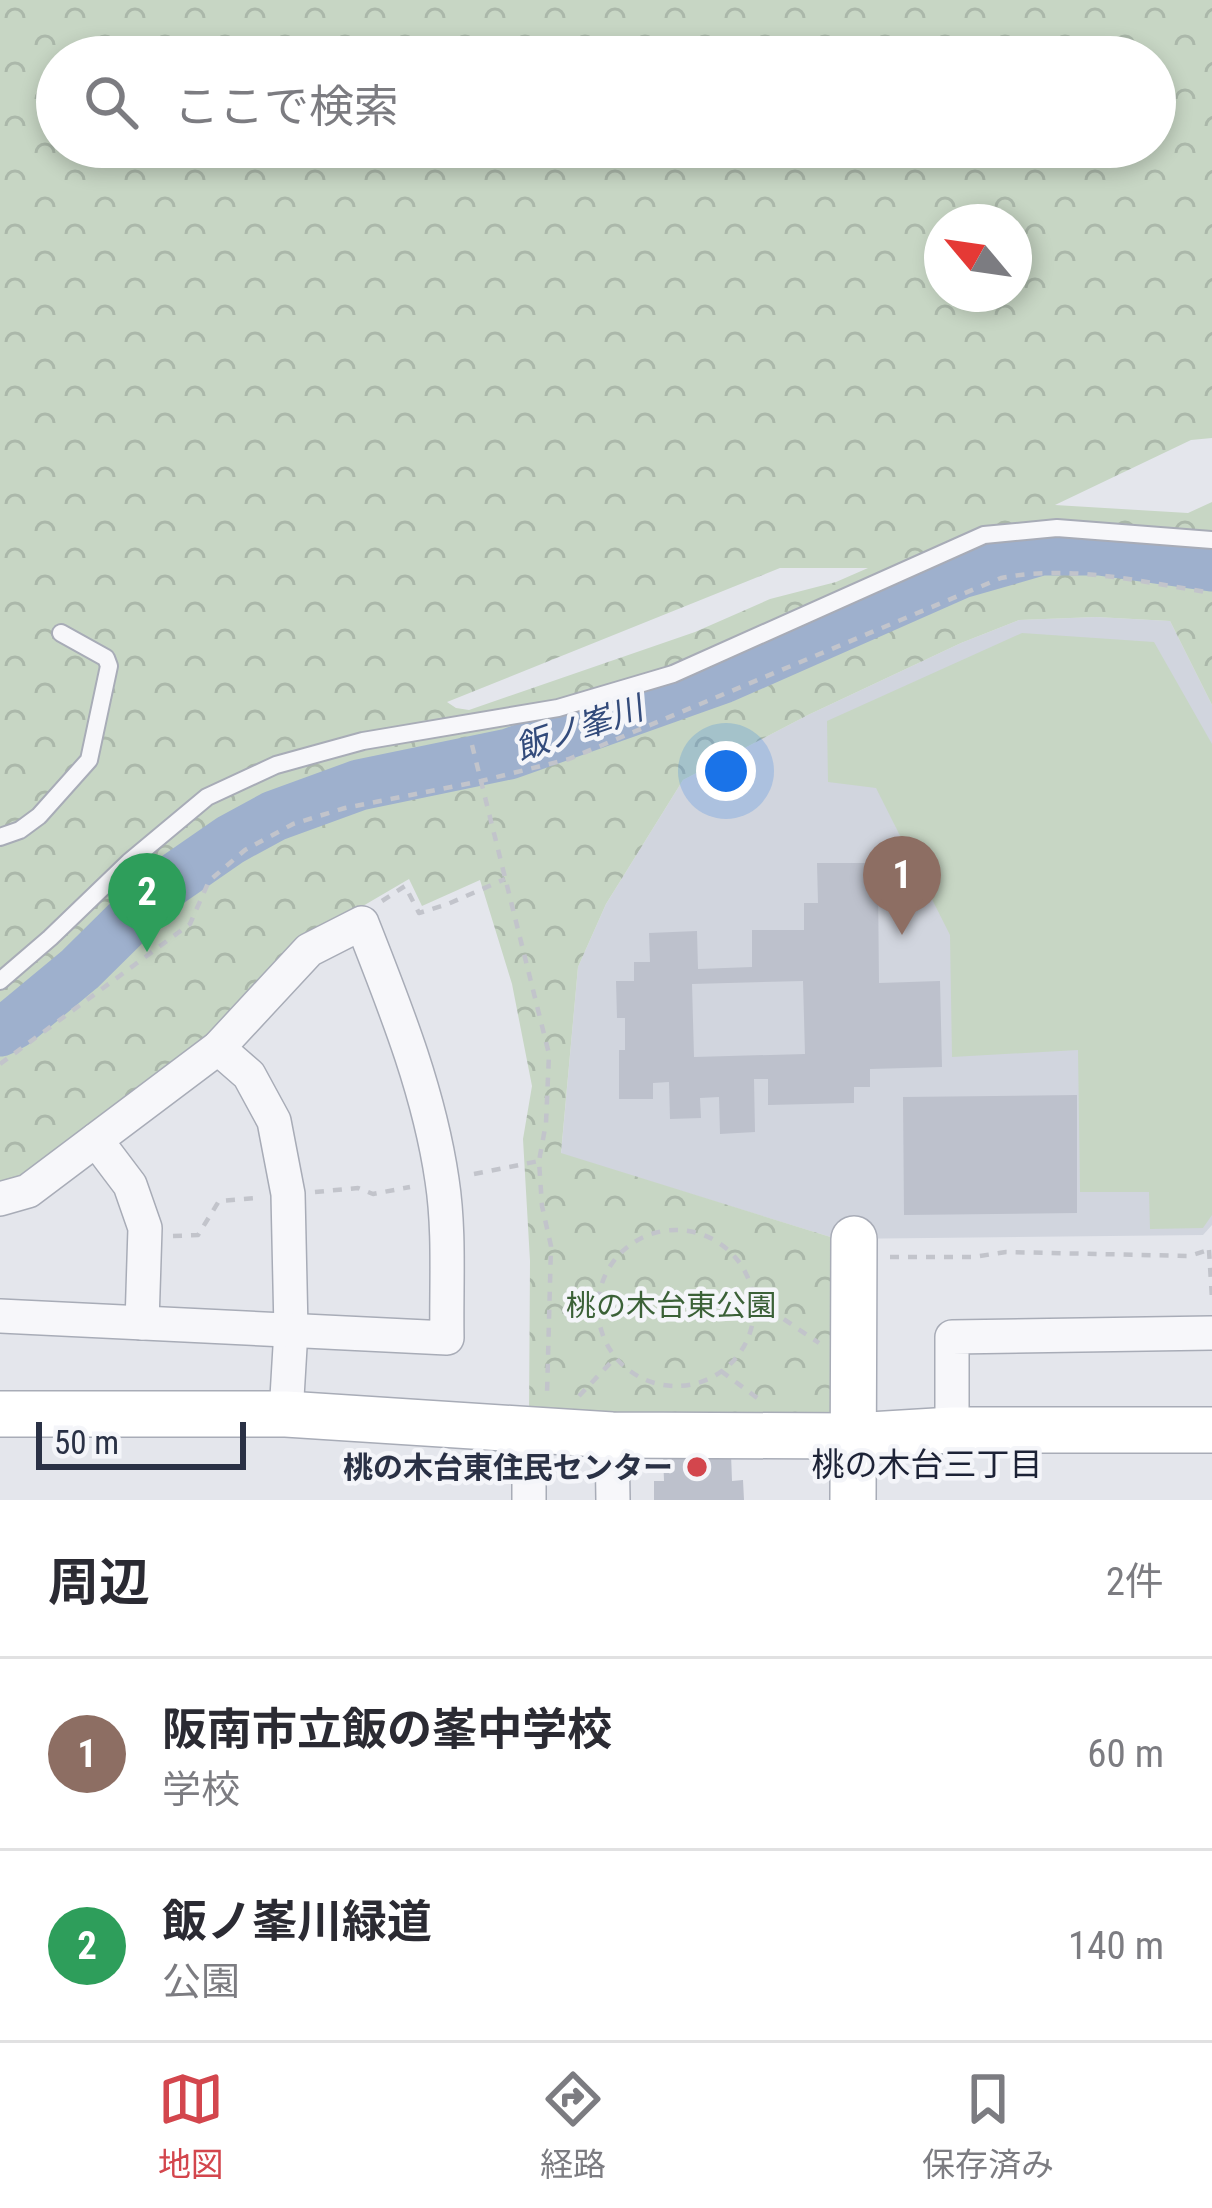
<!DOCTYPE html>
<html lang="ja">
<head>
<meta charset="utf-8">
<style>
  body { margin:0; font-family:"Roboto Condensed","Noto Sans JP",sans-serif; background:#f7f7f7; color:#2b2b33 }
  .compass { position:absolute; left:924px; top:204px; width:108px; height:108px; border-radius:50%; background:#fff; box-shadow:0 6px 18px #0003; rotate:299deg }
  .scale { position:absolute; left:36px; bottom:30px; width:210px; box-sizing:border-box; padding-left:12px; border:6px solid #2a3145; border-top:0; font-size:33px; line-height:42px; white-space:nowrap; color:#2a3145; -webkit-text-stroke:9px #f4f5f9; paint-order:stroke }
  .you { position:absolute; left:726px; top:771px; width:42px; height:42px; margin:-30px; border:9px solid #fff; border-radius:50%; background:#1a73e8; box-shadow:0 0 0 18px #1a73e833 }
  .badge { display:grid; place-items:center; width:78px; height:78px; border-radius:50%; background:#d3464d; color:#fff; font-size:39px; font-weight:700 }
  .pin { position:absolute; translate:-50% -99px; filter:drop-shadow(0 3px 6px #0008) }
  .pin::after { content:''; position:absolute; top:63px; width:42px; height:36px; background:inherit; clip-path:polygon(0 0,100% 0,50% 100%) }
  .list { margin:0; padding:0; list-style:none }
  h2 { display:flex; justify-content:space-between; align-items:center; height:156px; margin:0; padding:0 48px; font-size:51px }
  h2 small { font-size:39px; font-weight:400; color:#7c7c81 }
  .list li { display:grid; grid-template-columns:78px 1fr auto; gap:36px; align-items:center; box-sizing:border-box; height:192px; padding:0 48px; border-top:3px solid #e1e1e2 }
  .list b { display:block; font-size:45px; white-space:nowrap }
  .list p { margin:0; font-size:39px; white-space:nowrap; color:#7c7c81 }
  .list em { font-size:39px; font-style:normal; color:#7c7c81 }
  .icon { flex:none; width:66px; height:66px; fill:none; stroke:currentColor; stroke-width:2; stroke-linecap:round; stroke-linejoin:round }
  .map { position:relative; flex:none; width:1212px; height:1500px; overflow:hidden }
  .search { position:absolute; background:#fff; box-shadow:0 6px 18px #0003; left:36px; right:36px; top:36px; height:132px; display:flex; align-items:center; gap:30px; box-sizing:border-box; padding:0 42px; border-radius:66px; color:#7c7c81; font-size:45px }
  .sheet { height:540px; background:#fff }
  nav { display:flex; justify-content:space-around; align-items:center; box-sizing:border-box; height:168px; border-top:3px solid #e1e1e2; background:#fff; font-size:33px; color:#7c7c81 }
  nav a { display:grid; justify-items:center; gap:6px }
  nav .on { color:#d3464d }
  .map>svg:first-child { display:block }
</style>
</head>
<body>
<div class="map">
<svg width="1212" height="1500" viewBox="0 0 1212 1500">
  <defs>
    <pattern id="forest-crowns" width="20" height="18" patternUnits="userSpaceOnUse" patternTransform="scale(3)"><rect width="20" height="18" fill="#c7d6c4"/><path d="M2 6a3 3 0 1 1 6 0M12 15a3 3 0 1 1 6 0" fill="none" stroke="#abb8aa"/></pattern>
  </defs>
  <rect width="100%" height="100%" fill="#e4e6ec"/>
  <polygon fill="#d1d5de" points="1096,617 1170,621 1212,705 1212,1225 1203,1235 837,1239 561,1154 578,967 606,904 683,780 808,715 961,643 1019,620"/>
  <path fill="url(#forest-crowns)" fill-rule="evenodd" d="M0 0H1212V438L1191 440 1055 505 1188 513 1212 502V705L1170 621 1096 617 1019 620 961 643 808 715 683 780 606 904 578 967 561 1153 837 1239 839 1419 529 1417 530 1261 523 1139 532 1086 512 984 480 880 422 906 409 879 310 937 224 1021 23 1179 0 1187ZM57 57H1155V147H57ZM942 222H1014V294H942ZM780 568H868L836 582 770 599 695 632 469 710 456 708 447 702Z"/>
  <polygon fill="#c7d6c4" points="1022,633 1154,642 1212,744 1212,1215 1203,1228 1150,1229 1149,1192 1080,1192 1078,1050 952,1057 950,935 876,788 828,782 827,721"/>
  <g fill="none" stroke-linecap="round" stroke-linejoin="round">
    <polyline stroke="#9eb0cd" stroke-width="51" points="0,1031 15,1023 80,969 165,885 230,840 274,816 359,785 509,754 723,678 961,573 1041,550 1100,550 1212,566"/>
  </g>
  <g fill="#bdc1cc" fill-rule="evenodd">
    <path d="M817 863H868V884H878L879 983 940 981 942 1067 870 1069V1087H854V1103L768 1105V1079H754L755 1132 720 1134 719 1097 700 1098 701 1118 670 1119 669 1082 653 1083V1099H619V1050H625V1018H617L616 981H634V962H650L649 933 697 931 698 969 752 967V930H804V903H818ZM803 981 805 1054 694 1057 692 984Z"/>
    <polygon points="1077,1095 1077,1213 904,1215 903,1097"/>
    <polygon points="663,1454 731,1454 732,1481 743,1480 744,1500 654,1500 654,1481 664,1481"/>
  </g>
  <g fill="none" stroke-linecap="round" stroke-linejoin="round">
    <defs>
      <g id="lane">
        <polyline points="0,837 20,830 39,816 89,760 109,666 106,658 61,633"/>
        <polyline points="0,981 50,938 129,862 207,797 276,765 363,741 558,708 673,674 984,535 1057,528 1212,540"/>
      </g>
      <g id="street">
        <polyline points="218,1048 249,1075 274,1121 288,1194 291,1330 286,1414"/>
        <polyline points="96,1140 130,1185 145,1228 142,1323"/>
        <path d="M0 1199 28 1191 218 1048 309 950 362 923C395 1007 429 1091 442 1180 450 1232 446 1286 447 1338L0 1316"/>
        <polyline points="529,1429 529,1500"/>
        <polyline points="952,1430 952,1337 1212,1333"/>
        <polyline points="612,1435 613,1500"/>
      </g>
      <g id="secondary">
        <polyline points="0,1414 286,1414 612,1435 853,1436 952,1430 1212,1430"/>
        <polyline points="853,1500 854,1239"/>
      </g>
    </defs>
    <use href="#lane" stroke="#a8acb7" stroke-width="20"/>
    <use href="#street" stroke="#a8acb7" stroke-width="36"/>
    <use href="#secondary" stroke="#a8acb7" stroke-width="48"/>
    <g stroke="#c2c4cb" stroke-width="4.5" stroke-dasharray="9 9" stroke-linecap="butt">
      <polyline points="472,745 549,1054 546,1123 539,1161 542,1206 551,1246 547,1395"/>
      <polyline points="382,901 405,886 419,913 448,904 505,879"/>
      <path d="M0 1064 190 924 209 881 245 850 293 824 345 808 481 781 569 759 1001 578C1071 564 1142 582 1212 593"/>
      <polyline points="474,1174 539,1161"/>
      <polyline points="315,1192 358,1188 373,1194 410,1187"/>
      <circle cx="676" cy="1308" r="78"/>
      <polyline points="173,1236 198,1235 219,1201 256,1198"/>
      <polyline points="1209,1250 1212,1299"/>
      <polyline points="890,1257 973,1257 1006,1252 1189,1256 1212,1249"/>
      <polyline points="754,1299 819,1343"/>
      <polyline points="721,1371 760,1400"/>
      <polyline points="579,1396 616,1357"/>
    </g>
    <use href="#lane" stroke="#f7f7fa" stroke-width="16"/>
    <use href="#street" stroke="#f7f7fa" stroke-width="33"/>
    <use href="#secondary" stroke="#fff" stroke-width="45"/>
  </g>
  <circle fill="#d3464d" stroke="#f4f5f9" stroke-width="4.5" cx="697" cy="1467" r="12"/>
  <g text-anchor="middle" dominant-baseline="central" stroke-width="9" stroke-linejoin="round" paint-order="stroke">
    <g font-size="30" fill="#3b6137" stroke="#f4f5f9">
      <text x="671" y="1305">桃の木台東公園</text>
    </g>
    <g font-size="30" font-weight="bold" fill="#2a3145" stroke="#f4f5f9" text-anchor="end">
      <text x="673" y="1467">桃の木台東住民センター</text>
    </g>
    <g font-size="33" font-style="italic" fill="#334b7b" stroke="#f4f5f9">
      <text transform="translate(579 728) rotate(-19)">飯ノ峯川</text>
    </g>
    <g font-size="33" fill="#1c2236" stroke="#f4f5f9">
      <text x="927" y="1464">桃の木台三丁目</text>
    </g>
  </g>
</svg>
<svg class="compass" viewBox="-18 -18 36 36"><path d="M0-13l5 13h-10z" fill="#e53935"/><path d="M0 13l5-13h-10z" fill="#7c7c81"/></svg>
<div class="scale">50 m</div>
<div class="you"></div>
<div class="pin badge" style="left:902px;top:935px;background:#8d6e63">1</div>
<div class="pin badge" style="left:147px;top:952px;background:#2e9e5b">2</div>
<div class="search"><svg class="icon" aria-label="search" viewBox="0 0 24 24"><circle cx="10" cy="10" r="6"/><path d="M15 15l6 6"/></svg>ここで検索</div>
</div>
<section class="sheet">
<h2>周辺<small>2件</small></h2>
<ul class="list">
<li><span class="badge" style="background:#8d6e63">1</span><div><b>阪南市立飯の峯中学校</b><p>学校</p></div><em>60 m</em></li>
<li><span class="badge" style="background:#2e9e5b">2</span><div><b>飯ノ峯川緑道</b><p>公園</p></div><em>140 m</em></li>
</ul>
</section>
<nav>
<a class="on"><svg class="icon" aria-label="map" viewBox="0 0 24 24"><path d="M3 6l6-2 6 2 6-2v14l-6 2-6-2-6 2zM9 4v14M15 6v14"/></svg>地図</a>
<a><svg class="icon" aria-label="directions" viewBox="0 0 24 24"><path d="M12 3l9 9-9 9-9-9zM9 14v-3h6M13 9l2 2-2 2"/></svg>経路</a>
<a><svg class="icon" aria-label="saved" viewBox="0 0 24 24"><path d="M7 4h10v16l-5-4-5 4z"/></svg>保存済み</a>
</nav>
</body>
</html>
